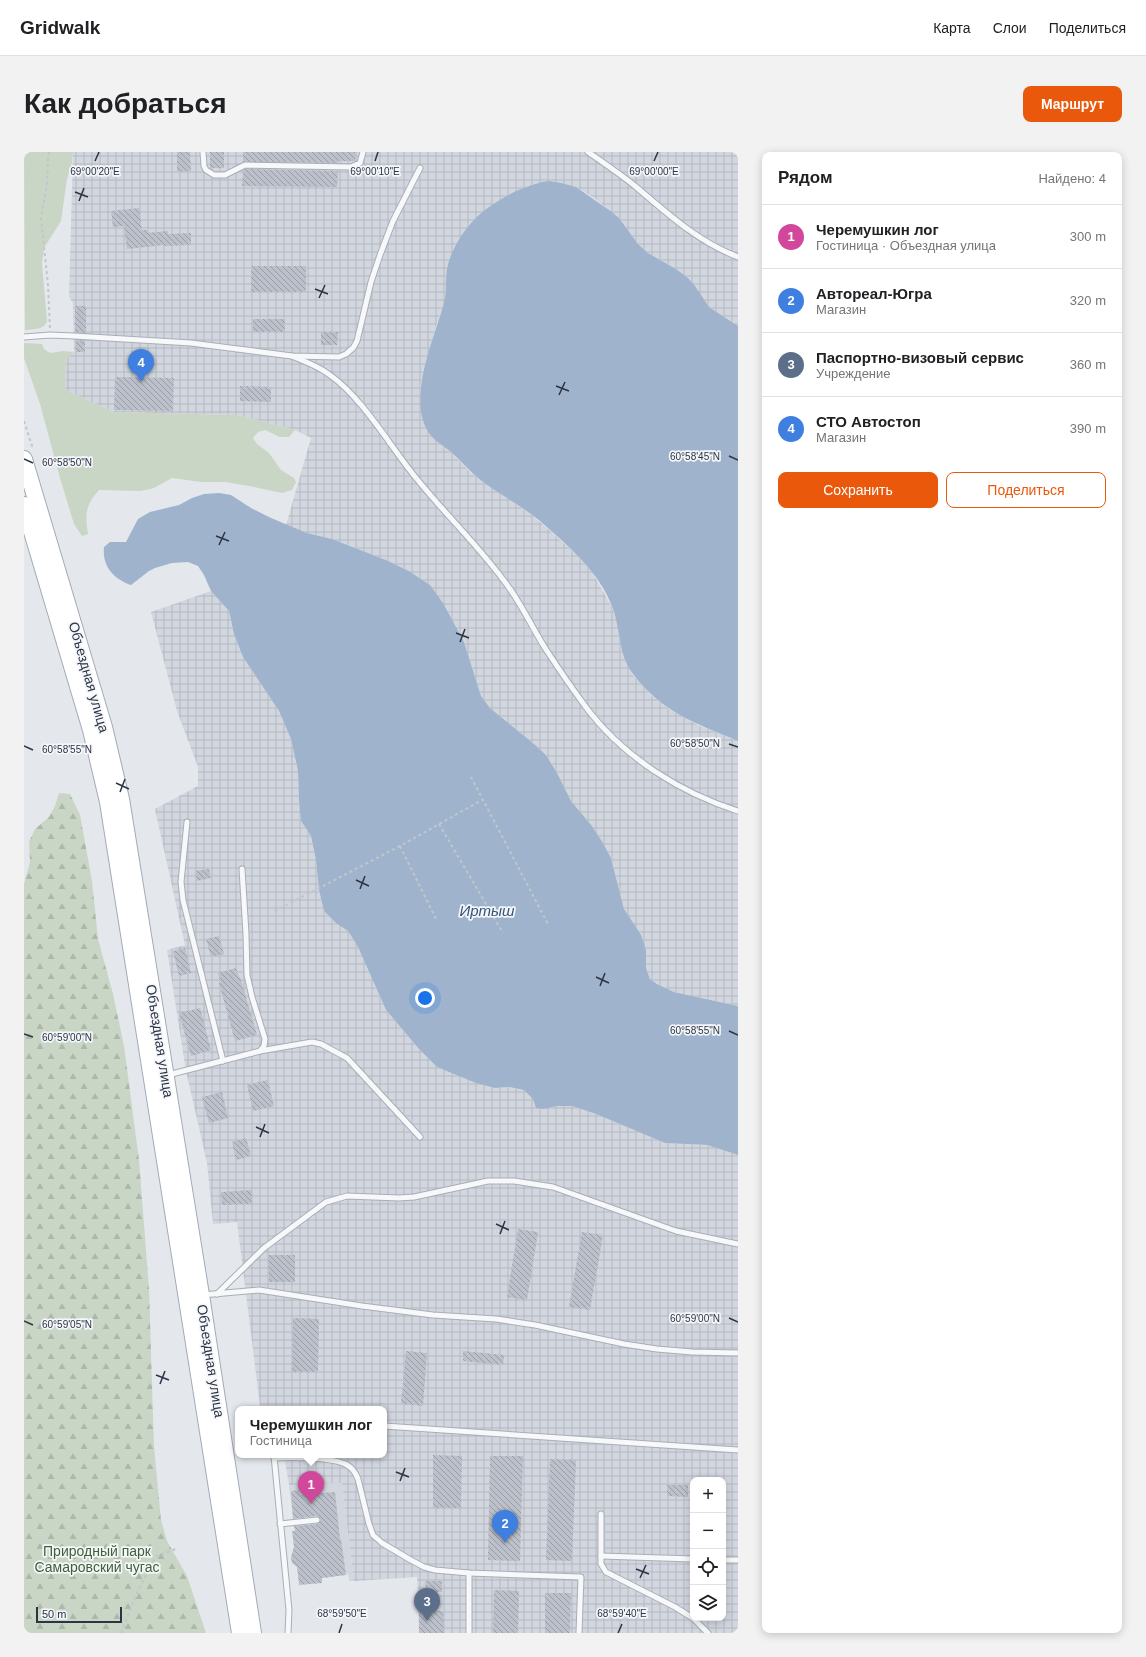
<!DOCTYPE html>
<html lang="ru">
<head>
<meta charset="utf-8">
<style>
  body { margin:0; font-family:Helvetica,sans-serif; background:#f2f2f2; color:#202124 }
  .controls { position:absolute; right:12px; bottom:12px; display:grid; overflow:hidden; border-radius:8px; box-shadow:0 2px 10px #0003 }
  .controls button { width:36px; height:36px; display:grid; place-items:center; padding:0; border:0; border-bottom:1px solid #e0e0e0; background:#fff; color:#202124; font:20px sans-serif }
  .scale { position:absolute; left:12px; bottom:10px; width:86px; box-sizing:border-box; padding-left:4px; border:2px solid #2b3445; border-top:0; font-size:11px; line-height:14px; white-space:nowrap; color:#2b3445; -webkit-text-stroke:3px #f4f6f9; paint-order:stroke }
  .you { position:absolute; left:401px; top:846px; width:14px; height:14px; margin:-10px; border:3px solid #fff; border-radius:50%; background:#1a73e8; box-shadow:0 0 0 6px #1a73e833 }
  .badge { display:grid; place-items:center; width:26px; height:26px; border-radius:50%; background:#ea580c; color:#fff; font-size:13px; font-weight:700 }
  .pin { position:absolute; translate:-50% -33px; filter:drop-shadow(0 1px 2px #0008) }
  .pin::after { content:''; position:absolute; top:21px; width:14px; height:12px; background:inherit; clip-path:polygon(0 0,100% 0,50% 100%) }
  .popup { position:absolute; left:211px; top:1254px; width:152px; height:52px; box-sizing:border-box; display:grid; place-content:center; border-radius:8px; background:#fff; filter:drop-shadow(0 1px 3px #0005); font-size:13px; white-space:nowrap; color:#757577 }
  .popup b { font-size:15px; color:#202124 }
  .popup::after { content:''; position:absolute; left:50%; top:100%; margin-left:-8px; border:8px solid transparent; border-top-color:#fff }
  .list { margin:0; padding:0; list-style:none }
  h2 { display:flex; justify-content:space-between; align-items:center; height:52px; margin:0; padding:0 16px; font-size:17px }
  h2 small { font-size:13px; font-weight:400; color:#757577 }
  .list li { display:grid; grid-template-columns:26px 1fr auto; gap:12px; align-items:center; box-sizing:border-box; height:64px; padding:0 16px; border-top:1px solid #e0e0e0 }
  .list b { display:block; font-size:15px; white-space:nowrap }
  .list p { margin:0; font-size:13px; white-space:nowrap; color:#757577 }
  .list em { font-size:13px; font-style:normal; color:#757577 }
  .actions { display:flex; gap:8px; padding:12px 16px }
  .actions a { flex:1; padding:9px 0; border:1px solid #ea580c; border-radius:8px; text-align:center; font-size:14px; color:#ea580c }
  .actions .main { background:#ea580c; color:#fff }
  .icon { flex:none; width:22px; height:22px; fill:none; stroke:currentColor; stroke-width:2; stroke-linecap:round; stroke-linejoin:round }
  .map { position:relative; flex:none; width:714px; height:1481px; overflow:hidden; border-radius:8px }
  header { display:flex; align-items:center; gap:24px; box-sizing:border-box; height:56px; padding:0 20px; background:#fff; border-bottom:1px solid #e0e0e0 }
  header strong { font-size:19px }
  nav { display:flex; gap:22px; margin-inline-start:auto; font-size:14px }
  .intro { display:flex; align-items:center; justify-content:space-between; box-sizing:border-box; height:96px; padding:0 24px }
  h1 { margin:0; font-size:28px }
  .button { padding:10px 18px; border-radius:8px; background:#ea580c; color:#fff; font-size:14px; font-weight:700 }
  main { display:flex; gap:24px; padding:0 24px }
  aside { flex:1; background:#fff; border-radius:8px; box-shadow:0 2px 10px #0003 }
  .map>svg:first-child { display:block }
</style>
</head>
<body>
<header>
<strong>Gridwalk</strong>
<nav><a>Карта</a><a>Слои</a><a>Поделиться</a></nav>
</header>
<div class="intro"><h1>Как добраться</h1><a class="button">Маршрут</a></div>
<main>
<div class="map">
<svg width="714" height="1481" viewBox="0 0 714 1481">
  <defs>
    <pattern id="industrial-grid" width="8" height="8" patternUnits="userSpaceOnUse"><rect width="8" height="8" fill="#d2d6de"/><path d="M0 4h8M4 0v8" fill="none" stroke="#b4b8c0"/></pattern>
    <pattern id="forest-firs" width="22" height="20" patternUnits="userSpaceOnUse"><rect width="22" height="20" fill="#c9d6c5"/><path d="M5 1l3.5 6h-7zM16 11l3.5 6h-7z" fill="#adb8ab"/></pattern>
    <pattern id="building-back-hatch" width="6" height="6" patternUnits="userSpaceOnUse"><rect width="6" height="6" fill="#bbc0ca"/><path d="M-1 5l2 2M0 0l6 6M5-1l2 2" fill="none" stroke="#989da6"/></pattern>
  </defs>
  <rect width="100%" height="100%" fill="#e4e7ec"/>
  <polygon fill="#d2d6de" points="318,1331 330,1429 325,1429 324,1422 301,1426 295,1390 299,1388 296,1362 269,1365 265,1333"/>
  <g fill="url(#industrial-grid)" fill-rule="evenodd">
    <polygon points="49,0 714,0 714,174 685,155 663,125 652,117 624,101 614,92 595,66 570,46 552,35 512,31 471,51 448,70 439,82 423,117 421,150 412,174 397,230 396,245 398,265 402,276 409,286 428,301 447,321 508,363 551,401 568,420 588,455 594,472 596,489 608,522 627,543 645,557 676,574 714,589 714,854 650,840 633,832 626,827 622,816 622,798 600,757 587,706 579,691 568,674 547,649 533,621 522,603 509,591 466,556 457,544 440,490 406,433 385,419 362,408 308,387 283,381 262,373 287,286 271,278 213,263 90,260 41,238 42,207 50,200 49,151 45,145"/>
    <path d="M187 439 205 459 210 482 219 505 255 559 267 587 274 619 275 650 277 669 287 684 292 708 295 738 300 759 313 772 324 779 334 795 362 858 395 897 413 915 471 936 485 935 500 938 520 957 534 954H548L572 962 641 991 683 993 714 1003V1481H395L393 1425 330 1429 318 1331 265 1333 260 1303H360V1257H239L236 1254 213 1070 189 1072 183 1011 162 919 143 798 161 793 131 657 174 634V615L153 559 127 460ZM669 1328H699V1466H669Z"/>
  </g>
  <g fill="#c9d6c5">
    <path d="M0 0H49L48 11 43 27 37 69 20 96 18 111 23 170C19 178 9 177 1 178Z"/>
    <path d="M1 191 18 192 20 197 26 201 39 199 50 200 42 207 41 238 90 260 213 263 271 278 265 285H256L241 278 234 280 229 286 233 292 245 301 257 318 270 326 272 330 268 338 258 341 225 334 201 330H177L148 326 130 336 117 339 75 338C61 354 61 362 64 382L58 384 50 372 36 326 16 252 0 206V192Z"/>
  </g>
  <polygon fill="url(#forest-firs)" points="35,641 46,642 56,663 68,729 74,787 89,842 100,894 115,1008 125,1137 130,1295 137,1368 143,1389 163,1424 182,1481 0,1481 0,732 6,710 5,690 11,677 25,665 31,654"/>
  <g fill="#9fb4cc">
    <path d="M525 29 537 31 552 35 588 60 595 66 614 92 624 101 652 117 663 125 671 134 685 155 714 174V589C673 572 637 560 609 522 594 502 597 479 589 457 576 420 544 394 516 369 499 355 480 345 462 332 449 323 440 312 428 301 419 293 406 287 401 274 386 240 410 186 420 151 423 140 421 129 423 117 426 101 437 82 448 70 465 51 500 32 525 29Z"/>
    <path d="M195 341 207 343 227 356 247 366 283 381 308 387 362 408 385 419 406 433 419 451 440 490 457 544 466 556 509 591 522 603 533 621 547 649 568 674 579 691 587 706 600 757 617 783 622 798V816L626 827 633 832 650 840 714 854V1003L683 993 641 991 572 962 548 954H534L520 957 512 956 509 947 500 938 485 935 471 936 452 931 413 915 395 897 362 858 334 795 324 779 313 772 300 759 295 738 292 708 287 684 277 669 275 650 274 619 267 587 255 559 219 505 210 482 205 459 187 439 180 423 174 414 164 410 148 411 131 416 125 419 107 433C90 427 78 415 80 395L86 390H102L114 367 126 360 155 353 168 346 180 342Z"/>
  </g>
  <g fill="url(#building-back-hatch)">
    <polygon points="153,0 166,0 167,19 153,20"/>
    <rect x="186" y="0" width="14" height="16"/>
    <polygon points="219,0 331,0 331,9 314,9 314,11 219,10"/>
    <polygon points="222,17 314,19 313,35 218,34 219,19"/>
    <polygon points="115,56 118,78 123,78 123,81 144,79 144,82 167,81 167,93 140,94 140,93 103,97 100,74 89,75 87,59"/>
    <rect x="227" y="114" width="55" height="26"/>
    <polygon points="51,154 62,154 62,181 51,180"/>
    <rect x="229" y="167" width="32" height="13"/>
    <polygon points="297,180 314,180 313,193 297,193"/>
    <polygon points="52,188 61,189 61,200 52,200"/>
    <polygon points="91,225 150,226 149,259 90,258"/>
    <polygon points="216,234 247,235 247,250 216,249"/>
    <polygon points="185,717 187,726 173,729 171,719"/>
    <polygon points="195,784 200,802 187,805 182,787"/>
    <polygon points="161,796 167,821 155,824 149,799"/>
    <polygon points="212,816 215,825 216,825 233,883 211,889 195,831 197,830 194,821"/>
    <polygon points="176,856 187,898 167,904 155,861"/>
    <polygon points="244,928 250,954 229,959 223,933"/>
    <polygon points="198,940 204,966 185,971 178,945"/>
    <polygon points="222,986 227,1004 212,1008 208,990"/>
    <polygon points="228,1038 228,1052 198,1053 197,1040"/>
    <polygon points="494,1077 514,1080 503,1148 483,1145"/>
    <polygon points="558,1080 579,1083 566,1158 545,1155"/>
    <polygon points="244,1103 271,1103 271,1130 245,1130"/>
    <polygon points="269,1166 295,1167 294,1220 268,1220"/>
    <polygon points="382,1199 403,1201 399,1254 377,1252"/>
    <polygon points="439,1199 480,1203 479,1213 439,1209"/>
    <polygon points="409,1303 438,1304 437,1356 409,1356"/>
    <polygon points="466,1304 499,1304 496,1409 464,1408"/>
    <polygon points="526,1307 552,1308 548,1409 522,1408"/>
    <polygon points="643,1333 664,1333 664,1345 643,1344"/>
    <polygon points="275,1338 276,1343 311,1340 316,1387 317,1387 322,1423 298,1426 298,1431 275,1433 273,1415 268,1411 267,1405 270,1395 268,1379 271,1379 270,1374 293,1372 297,1368 293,1364 269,1367 267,1339"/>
    <polygon points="401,1429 418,1429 418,1440 402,1440"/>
    <polygon points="470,1438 495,1439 494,1481 469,1481"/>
    <polygon points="521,1441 547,1441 546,1481 521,1481"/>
    <polygon points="395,1459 419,1459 420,1481 395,1481"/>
  </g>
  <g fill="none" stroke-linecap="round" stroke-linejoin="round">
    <defs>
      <g id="lane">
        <polyline points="179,0 180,14 182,18 190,23 201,23 221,13 327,15 336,11 339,0"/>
        <path d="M564 0C580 11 596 22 611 34 643 61 674 90 714 105"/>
        <polyline points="0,185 26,183 50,184 167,191 268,204 315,205 322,202 329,196 333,189 347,130 356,103 369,69 396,16"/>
        <path d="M268 204C279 209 292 213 303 221 335 242 361 286 385 317 417 359 456 394 486 437 500 457 510 479 523 499 536 519 550 539 564 558 601 606 657 641 714 659"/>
        <polyline points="163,670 157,730 159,748 199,909"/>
        <polyline points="218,717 222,782 223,823 228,845 241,887 240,894 236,899"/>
        <polyline points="144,923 236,899 288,890 297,892 323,906 396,985"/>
        <polyline points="193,1142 240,1096 302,1050 323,1044 375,1046 390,1045 464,1029 490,1029 529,1035 652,1079 714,1092"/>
        <polyline points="178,1143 235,1138 338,1154 409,1163 472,1167 511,1173 600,1192 633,1197 668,1200 714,1201"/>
        <polyline points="360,1274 714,1298"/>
        <polyline points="250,1304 265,1458 264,1481"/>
        <path d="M250 1306C267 1305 309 1305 323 1313 329 1316 332 1322 334 1327L345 1372 349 1383 358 1391 385 1407 400 1415 411 1418 445 1421 557 1425 555 1481"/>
        <polyline points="577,1362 577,1412 582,1420 651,1455 669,1466"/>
        <polyline points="256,1372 293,1368"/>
        <polyline points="577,1404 669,1407"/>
        <polyline points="699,1408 714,1408"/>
        <polyline points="669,1466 684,1481"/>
        <polyline points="445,1481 445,1421"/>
      </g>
      <g id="primary">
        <polyline points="0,307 80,575 97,647 177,1143 229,1481"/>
        <polyline points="0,353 67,578 84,650 216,1481"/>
      </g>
    </defs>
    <use href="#lane" stroke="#a9aeb7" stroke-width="7"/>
    <use href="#primary" stroke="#a3abb8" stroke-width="18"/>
    <g stroke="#c2c5cb" stroke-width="2" stroke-dasharray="3 3" stroke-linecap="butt">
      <polyline points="25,0 24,7 23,32 17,66 24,133 26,176"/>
      <polyline points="0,269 9,297"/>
      <polyline points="447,625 525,774"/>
      <polyline points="415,672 479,781"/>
      <polyline points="376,694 413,769"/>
      <polyline points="251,759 376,694 458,648"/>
      <polyline points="97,1481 113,1441 132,1404 152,1397"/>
    </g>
    <use href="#lane" stroke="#f7f8fa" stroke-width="5"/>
    <use href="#primary" stroke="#fff" stroke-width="16"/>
  </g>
  <path fill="none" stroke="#2b3445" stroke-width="1.5" d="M71 9 75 0M351 9 354 0M630 9 634 0M51 40 64 45M55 49 60 36M291 137 304 142M295 146 301 133M532 234 545 239M535 243 541 230M705 304 714 308M0 307 9 311M192 384 205 389M195 393 201 380M432 481 445 486M436 490 441 477M705 592 714 595M0 594 9 598M92 631 105 637M96 640 101 627M332 728 345 734M336 737 341 724M572 825 585 831M576 834 581 821M705 879 714 883M0 882 9 885M232 975 245 981M236 985 241 972M472 1072 485 1078M476 1082 481 1069M705 1166 714 1170M0 1169 9 1173M132 1223 145 1228M136 1232 141 1219M372 1320 385 1325M376 1329 381 1316M612 1417 625 1422M616 1426 622 1413M315 1481 318 1472M594 1481 598 1472"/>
  <g text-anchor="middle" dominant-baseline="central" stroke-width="3.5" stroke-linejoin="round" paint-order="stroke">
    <g font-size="14" fill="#2b3445" stroke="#f4f6f9">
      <text transform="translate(65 525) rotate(74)">Объездная улица</text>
      <text transform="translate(136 889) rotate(81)">Объездная улица</text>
      <text transform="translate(187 1209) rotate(81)">Объездная улица</text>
    </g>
    <g font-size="14" fill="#3f6138" stroke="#f4f6f9">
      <text x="73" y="1399">Природный парк<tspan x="73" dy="16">Самаровский чугас</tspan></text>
    </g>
    <g font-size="15" font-style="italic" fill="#34527a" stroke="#f4f6f9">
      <text x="463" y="758">Иртыш</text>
    </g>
  </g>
  <g font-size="10" text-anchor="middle" fill="#2b3445" stroke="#f4f6f9" stroke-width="3.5" stroke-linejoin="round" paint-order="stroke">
    <text x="71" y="23">69°00'20"E</text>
    <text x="351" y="23">69°00'10"E</text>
    <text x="630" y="23">69°00'00"E</text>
    <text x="671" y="308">60°58'45"N</text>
    <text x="43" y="314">60°58'50"N</text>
    <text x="671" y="595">60°58'50"N</text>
    <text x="43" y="601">60°58'55"N</text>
    <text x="671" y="882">60°58'55"N</text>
    <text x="43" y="889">60°59'00"N</text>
    <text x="671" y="1170">60°59'00"N</text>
    <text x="43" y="1176">60°59'05"N</text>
    <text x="318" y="1465">68°59'50"E</text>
    <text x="598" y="1465">68°59'40"E</text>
  </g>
</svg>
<div class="controls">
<button>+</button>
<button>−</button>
<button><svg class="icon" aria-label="locate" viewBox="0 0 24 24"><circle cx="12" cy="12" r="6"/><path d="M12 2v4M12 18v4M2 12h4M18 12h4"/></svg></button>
<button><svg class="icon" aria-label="layers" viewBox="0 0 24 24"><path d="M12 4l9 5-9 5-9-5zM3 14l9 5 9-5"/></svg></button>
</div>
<div class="scale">50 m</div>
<div class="you"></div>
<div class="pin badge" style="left:287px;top:1352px;background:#d1479c">1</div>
<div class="popup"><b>Черемушкин лог</b>Гостиница</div>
<div class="pin badge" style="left:481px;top:1391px;background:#3f7fe0">2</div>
<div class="pin badge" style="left:403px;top:1469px;background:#5c6f8a">3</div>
<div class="pin badge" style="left:117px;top:230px;background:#3f7fe0">4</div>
</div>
<aside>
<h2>Рядом<small>Найдено: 4</small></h2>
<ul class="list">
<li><span class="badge" style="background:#d1479c">1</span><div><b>Черемушкин лог</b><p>Гостиница · Объездная улица</p></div><em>300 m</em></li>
<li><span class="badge" style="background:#3f7fe0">2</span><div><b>Автореал-Югра</b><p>Магазин</p></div><em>320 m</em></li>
<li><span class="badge" style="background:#5c6f8a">3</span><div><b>Паспортно-визовый сервис</b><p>Учреждение</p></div><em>360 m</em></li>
<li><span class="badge" style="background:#3f7fe0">4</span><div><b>СТО Автостоп</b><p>Магазин</p></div><em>390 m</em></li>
</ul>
<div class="actions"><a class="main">Сохранить</a><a>Поделиться</a></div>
</aside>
</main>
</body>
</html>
